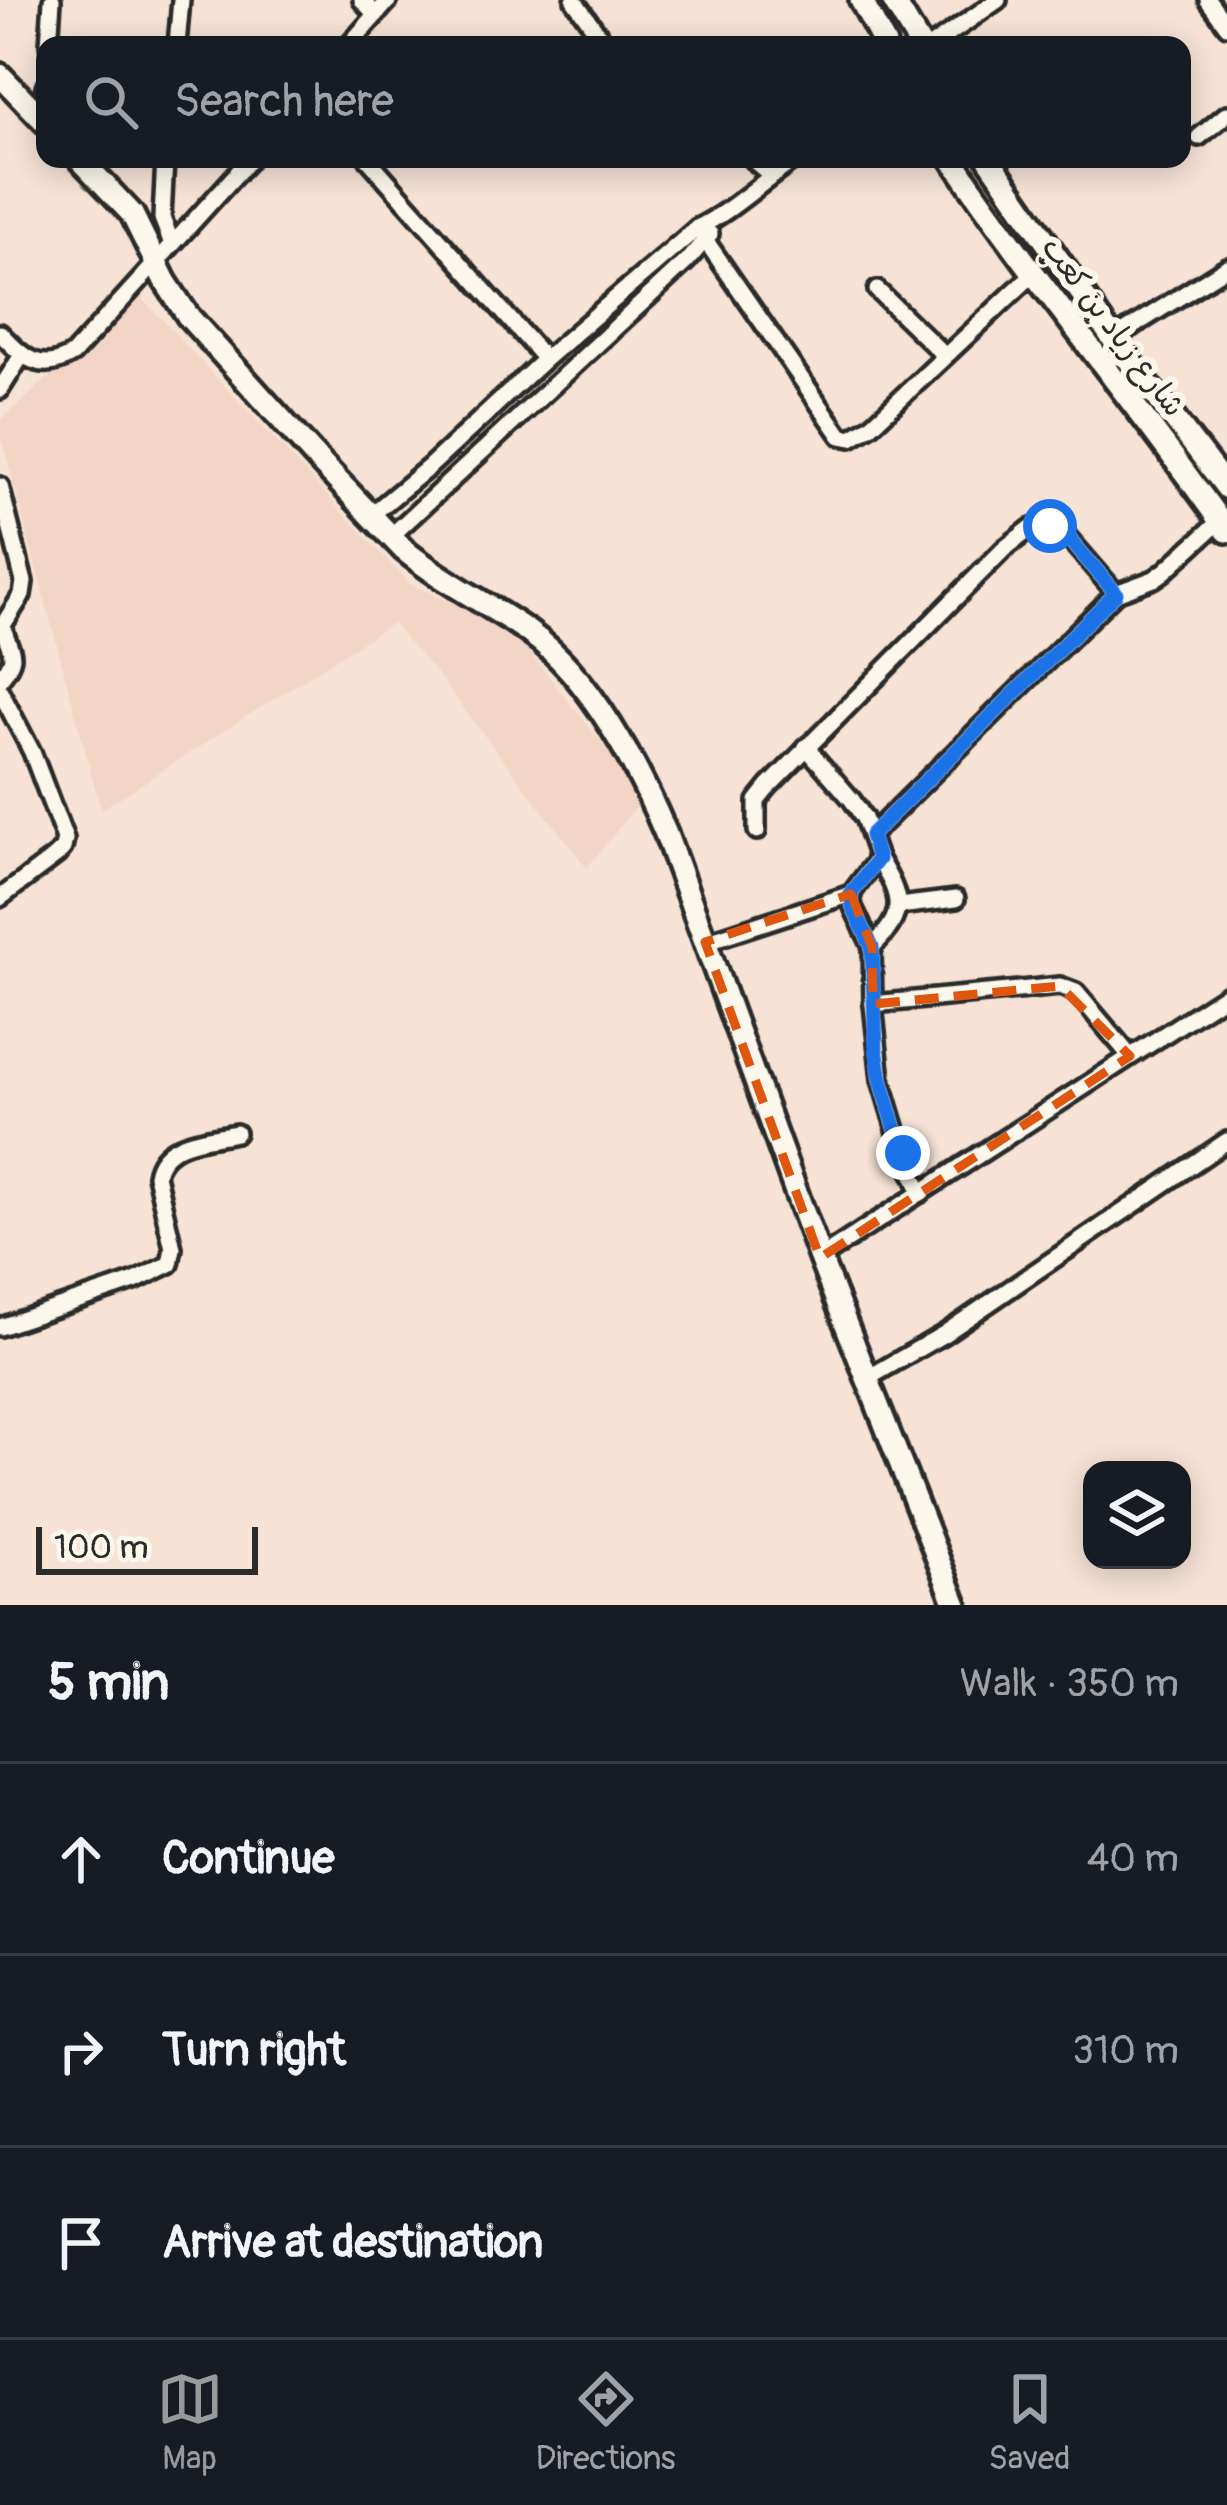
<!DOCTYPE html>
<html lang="en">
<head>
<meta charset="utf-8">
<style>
  body { margin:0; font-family:Pangolin,"Playpen Sans Arabic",sans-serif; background:#242831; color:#f1f3f6 }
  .controls { position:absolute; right:36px; bottom:36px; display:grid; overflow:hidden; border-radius:24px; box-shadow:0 6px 30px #0003 }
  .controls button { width:108px; height:108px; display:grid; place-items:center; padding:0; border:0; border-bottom:3px solid #363941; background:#171b24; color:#f1f3f6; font:60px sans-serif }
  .scale { position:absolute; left:36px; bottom:30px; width:222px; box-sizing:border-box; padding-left:12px; border:6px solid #2b2b2b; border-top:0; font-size:33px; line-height:42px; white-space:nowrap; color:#2b2b2b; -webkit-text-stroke:9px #fbf7ec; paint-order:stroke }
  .stop { position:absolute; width:36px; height:36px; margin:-27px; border:9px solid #1a73e8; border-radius:50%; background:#fff }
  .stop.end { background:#1a73e8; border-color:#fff; box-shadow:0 3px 12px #0008 }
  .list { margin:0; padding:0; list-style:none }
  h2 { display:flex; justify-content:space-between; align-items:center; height:156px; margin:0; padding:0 48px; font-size:51px }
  h2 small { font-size:39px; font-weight:400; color:#9ea1a6 }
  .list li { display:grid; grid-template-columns:78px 1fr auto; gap:36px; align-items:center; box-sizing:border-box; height:192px; padding:0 48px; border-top:3px solid #363941 }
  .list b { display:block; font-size:45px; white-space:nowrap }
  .list em { font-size:39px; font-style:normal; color:#9ea1a6 }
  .icon { flex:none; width:66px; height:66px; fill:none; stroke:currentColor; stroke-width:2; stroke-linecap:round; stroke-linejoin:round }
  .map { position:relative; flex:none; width:1227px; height:1605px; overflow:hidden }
  .search { position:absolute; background:#171b24; box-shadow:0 6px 30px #0003; left:36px; right:36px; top:36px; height:132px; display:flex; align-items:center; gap:30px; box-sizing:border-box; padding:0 42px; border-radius:24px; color:#9ea1a6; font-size:45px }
  .sheet { height:732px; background:#171b24 }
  nav { display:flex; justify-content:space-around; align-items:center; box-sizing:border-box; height:168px; border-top:3px solid #363941; background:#171b24; font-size:33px; color:#9ea1a6 }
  nav a { display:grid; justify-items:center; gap:6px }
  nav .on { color:#98999b }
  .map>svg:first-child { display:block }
</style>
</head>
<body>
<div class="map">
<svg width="1227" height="1605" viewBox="0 0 1227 1605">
  <rect width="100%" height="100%" fill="#f6e3d6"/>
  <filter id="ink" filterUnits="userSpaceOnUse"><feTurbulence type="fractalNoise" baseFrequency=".00833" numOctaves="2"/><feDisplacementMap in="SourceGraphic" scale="24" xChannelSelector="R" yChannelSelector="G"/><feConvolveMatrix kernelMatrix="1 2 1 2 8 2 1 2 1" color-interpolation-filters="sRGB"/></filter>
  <g filter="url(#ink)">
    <polygon fill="#f3d5c6" points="140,296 409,583 511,630 645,796 587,868 433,669 392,623 101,810 0,433 0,421"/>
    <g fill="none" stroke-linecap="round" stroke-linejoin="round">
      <defs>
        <g id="street">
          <polyline points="362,0 376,15"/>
          <polyline points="574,0 606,45"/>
          <polyline points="1208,0 1227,26"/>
          <polyline points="49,45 52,0"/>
          <polyline points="177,45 181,0"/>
          <polyline points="349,45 389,0"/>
          <polyline points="933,45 998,0"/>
          <polyline points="42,119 45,87"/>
          <polyline points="1199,137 1227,114"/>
          <polyline points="165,159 162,218 172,244"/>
          <polyline points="368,159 545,359"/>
          <polyline points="752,159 771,175"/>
          <polyline points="697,228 841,436 851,438 871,426 1034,273"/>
          <polyline points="877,290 945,356"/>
          <path d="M0 333C23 357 40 375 73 354L250 159"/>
          <polyline points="1113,339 1227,267"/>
          <polyline points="0,390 22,355"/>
          <path d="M0 486 24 582 22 595 3 625C8 653 22 652 0 679"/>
          <path d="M370 516 429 467 545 359 697 228C734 210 762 181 796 159"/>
          <polyline points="390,537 687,261 710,234"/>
          <polyline points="0,691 32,752 65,839 63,848 57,855 0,898"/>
          <polyline points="757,831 757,801 769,786 1004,549 1031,528 1043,526 1065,534 1116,593"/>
          <polyline points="871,835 1116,593 1154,579 1164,572 1220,521"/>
          <polyline points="851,894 853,907 872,947 873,1004 881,1080 903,1153 921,1193"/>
          <polyline points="899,906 956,899"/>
          <polyline points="705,942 851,894 878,858 864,818 852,800 806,747"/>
          <path d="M872 947C907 913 902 898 878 858"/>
          <polyline points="873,1004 1060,986 1076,992 1130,1056"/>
          <polyline points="820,1258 1227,994"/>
          <path d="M0 1327 135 1281 170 1264 173 1248 156 1175C162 1140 207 1139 236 1133"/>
          <polyline points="868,1378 944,1334 1227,1141"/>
        </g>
        <g id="secondary">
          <polyline points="861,0 885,45"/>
          <polyline points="893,0 920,45"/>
          <polyline points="0,75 45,122"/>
          <path d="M80 159 132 214 165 281 188 316 320 462 404 550C443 582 489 604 530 633 590 676 638 767 666 834L820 1258 956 1605"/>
          <path d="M952 159C1038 287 1139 405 1227 531"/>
          <polyline points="989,159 1113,339 1227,488"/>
        </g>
      </defs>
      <use href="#street" stroke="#2b2b2b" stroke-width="24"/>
      <use href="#secondary" stroke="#2b2b2b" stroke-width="30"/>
      <use href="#street" stroke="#fbf7ec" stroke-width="15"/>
      <use href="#secondary" stroke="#fbf7ec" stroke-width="21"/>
    </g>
  </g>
  <g fill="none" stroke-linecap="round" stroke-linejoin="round" filter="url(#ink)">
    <polyline stroke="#1a73e8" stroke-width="15" points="903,1153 881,1080 876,1049 872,947 853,907 851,894 878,859 871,835 1116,593 1065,534 1050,526"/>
  </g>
  <path fill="none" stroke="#df570e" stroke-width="9" stroke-dasharray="24 15" stroke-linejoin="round" d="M851 894 872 947 873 1004 1060 986 1130 1056 820 1258 705 942Z"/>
  <g text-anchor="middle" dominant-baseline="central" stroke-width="12" stroke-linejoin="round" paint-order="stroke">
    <g font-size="30" fill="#2b2b2b" stroke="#fbf7ec">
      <text transform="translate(1113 327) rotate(53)">شارع زياد بن كعب</text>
    </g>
  </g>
</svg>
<div class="controls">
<button><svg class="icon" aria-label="layers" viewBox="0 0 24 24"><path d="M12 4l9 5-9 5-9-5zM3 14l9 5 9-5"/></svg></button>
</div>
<div class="scale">100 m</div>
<div class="stop" style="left:1050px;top:526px"></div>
<div class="stop end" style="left:903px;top:1153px"></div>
<div class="search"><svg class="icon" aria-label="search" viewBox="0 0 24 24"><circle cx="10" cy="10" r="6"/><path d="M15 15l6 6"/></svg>Search here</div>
</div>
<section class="sheet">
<h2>5 min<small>Walk · 350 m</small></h2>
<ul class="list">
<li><svg class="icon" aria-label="ahead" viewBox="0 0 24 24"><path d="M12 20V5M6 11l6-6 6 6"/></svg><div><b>Continue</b></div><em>40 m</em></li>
<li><svg class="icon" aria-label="right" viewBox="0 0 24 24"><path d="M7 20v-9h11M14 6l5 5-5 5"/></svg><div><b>Turn right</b></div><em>310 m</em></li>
<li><svg class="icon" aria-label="arrive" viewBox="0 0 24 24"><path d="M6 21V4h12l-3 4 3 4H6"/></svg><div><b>Arrive at destination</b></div></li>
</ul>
</section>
<nav>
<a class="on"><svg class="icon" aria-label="map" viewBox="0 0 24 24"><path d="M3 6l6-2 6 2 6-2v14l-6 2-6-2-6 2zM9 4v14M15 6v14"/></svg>Map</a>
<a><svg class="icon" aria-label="directions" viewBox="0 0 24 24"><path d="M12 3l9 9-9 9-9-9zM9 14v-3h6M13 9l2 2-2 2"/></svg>Directions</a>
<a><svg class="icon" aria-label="saved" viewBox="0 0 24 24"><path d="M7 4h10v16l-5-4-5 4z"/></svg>Saved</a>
</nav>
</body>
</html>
